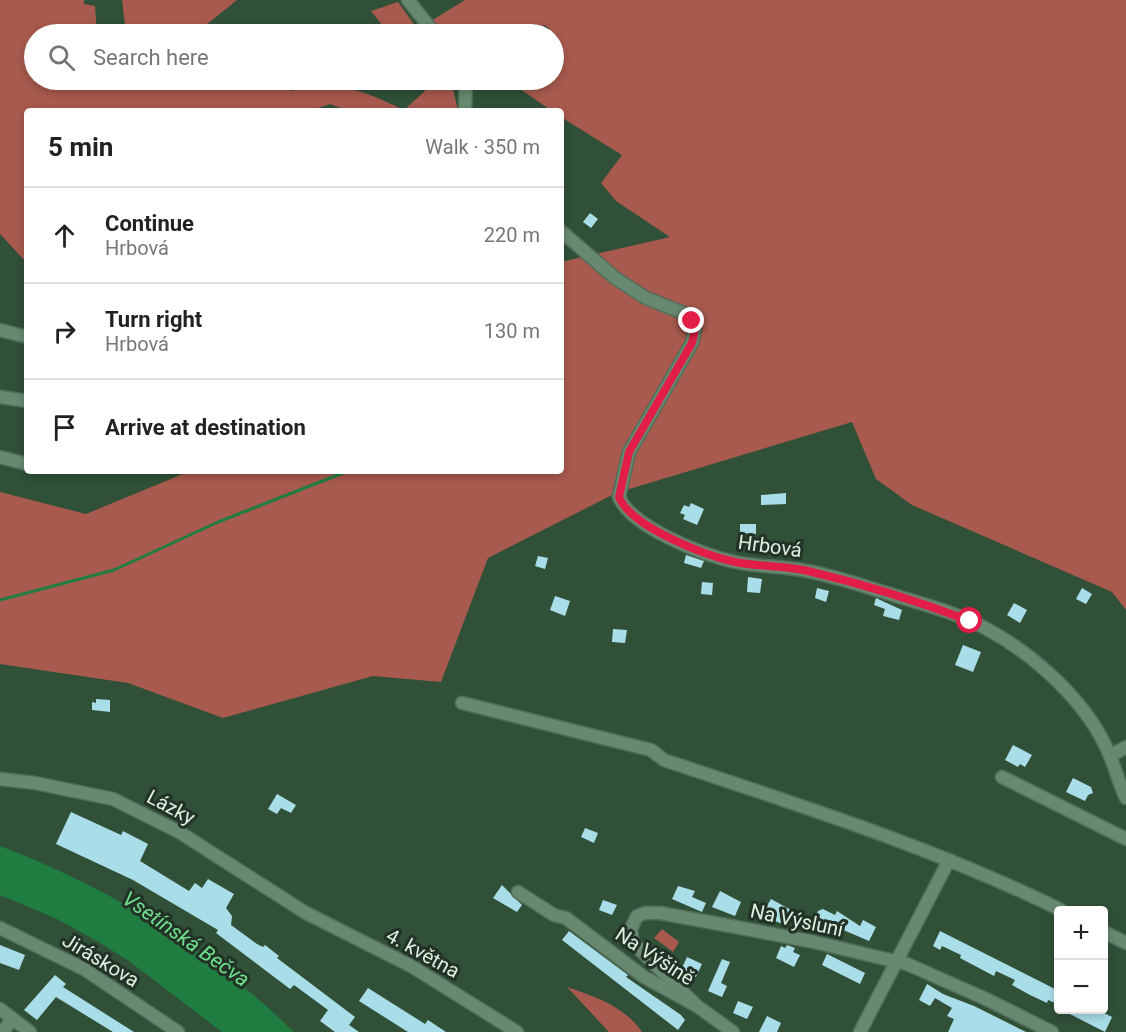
<!DOCTYPE html>
<html lang="en">
<head>
<meta charset="utf-8">
<style>
  body { margin:0; font-family:Roboto,sans-serif; background:#f2f2f2; color:#222 }
  .controls { position:absolute; right:18px; bottom:18px; display:grid; overflow:hidden; border-radius:6px; box-shadow:0 3px 9px #0003 }
  .controls button { width:54px; height:54px; display:grid; place-items:center; padding:0; border:0; border-bottom:2px solid #e0e0e0; background:#fff; color:#222; font:30px sans-serif }
  .stop { position:absolute; width:18px; height:18px; margin:-14px; border:4px solid #e11d48; border-radius:50%; background:#fff }
  .stop.end { background:#e11d48; border-color:#fff; box-shadow:0 2px 6px #0008 }
  .list { margin:0; padding:0; list-style:none }
  h2 { display:flex; justify-content:space-between; align-items:center; height:78px; margin:0; padding:0 24px; font-size:26px }
  h2 small { font-size:20px; font-weight:400; color:#767676 }
  .list li { display:grid; grid-template-columns:39px 1fr auto; gap:18px; align-items:center; box-sizing:border-box; height:96px; padding:0 24px; border-top:2px solid #e0e0e0 }
  .list b { display:block; font-size:22px; white-space:nowrap }
  .list p { margin:0; font-size:20px; white-space:nowrap; color:#767676 }
  .list em { font-size:20px; font-style:normal; color:#767676 }
  .icon { flex:none; width:33px; height:33px; fill:none; stroke:currentColor; stroke-width:2; stroke-linecap:round; stroke-linejoin:round }
  .map { position:relative; flex:none; width:1126px; height:1032px; overflow:hidden }
  .search { position:absolute; background:#fff; box-shadow:0 3px 9px #0003; left:24px; top:24px; width:540px; height:66px; display:flex; align-items:center; gap:15px; box-sizing:border-box; padding:0 21px; border-radius:33px; color:#767676; font-size:22px }
  .panel { position:absolute; background:#fff; box-shadow:0 3px 9px #0003; left:24px; top:108px; width:540px; height:366px; border-radius:6px }
  .map>svg:first-child { display:block }
</style>
</head>
<body>
<div class="map">
<svg width="1126" height="1032" viewBox="0 0 1126 1032">
  <rect width="100%" height="100%" fill="#305038"/>
  <g fill="#a75a4d">
    <path d="M0 0H84V4L95 6 97 34H34V80H278L290 91C341 82 358 88 404 110L425 91 423 80H451L458 111H348L330 104 310 111H27V263L0 234Z"/>
    <polygon points="122,0 237,0 206,25 228,34 126,34"/>
    <polygon points="465,0 1126,0 1126,610 1112,592 912,505 876,479 852,422 616,493 488,558 441,682 373,676 223,718 128,683 0,664 0,492 86,514 190,471 561,471 561,262 670,237 616,201 601,183 622,155 561,117 561,111 552,111 507,80 554,80 554,56 557,52 554,49 554,34 547,34 550,29 544,25 536,34 514,34 511,30 507,34 443,34 431,21"/>
    <polygon points="398,2 421,34 389,34 371,11"/>
    <polygon points="662,929 679,942 673,952 654,938"/>
    <path d="M567 987C596 997 624 1006 642 1032H609Z"/>
  </g>
  <path fill="#207d41" d="M0 846C113 889 207 948 294 1032H222L129 961 97 941 57 919 0 895Z"/>
  <g fill="none" stroke-linecap="round" stroke-linejoin="round">
    <polyline stroke="#207d41" stroke-width="3" points="0,600 114,570 218,522 348,471"/>
  </g>
  <g fill="#a9dee8">
    <polygon points="590,213 598,219 591,228 583,222"/>
    <polygon points="786,493 786,504 761,505 761,495"/>
    <polygon points="691,503 704,509 697,525 683,519 685,515 680,513 684,505 689,507"/>
    <polygon points="740,524 756,524 756,534 740,533"/>
    <polygon points="686,555 704,561 701,568 684,563"/>
    <polygon points="538,556 548,558 545,569 535,566"/>
    <polygon points="748,577 762,579 760,593 747,592"/>
    <polygon points="702,582 713,583 712,595 701,594"/>
    <polygon points="817,588 829,591 826,602 815,598"/>
    <polygon points="1082,588 1092,594 1086,604 1076,599"/>
    <polygon points="555,596 570,601 565,616 550,610"/>
    <polygon points="876,598 902,610 899,620 883,616 885,609 874,605"/>
    <polygon points="1014,603 1027,610 1020,623 1007,615"/>
    <polygon points="613,629 627,630 625,643 612,642"/>
    <polygon points="963,645 981,652 973,672 955,665"/>
    <polygon points="96,699 110,700 110,712 92,710 92,702 96,703"/>
    <polygon points="1013,745 1032,755 1025,767 1020,764 1018,767 1005,760"/>
    <polygon points="1073,778 1091,787 1093,793 1088,795 1085,801 1066,792"/>
    <polygon points="277,794 296,805 291,813 281,808 277,814 268,809"/>
    <polygon points="71,812 121,835 123,831 148,844 140,861 189,891 195,883 202,888 208,879 234,894 226,908 232,916 231,925 257,944 263,947 265,945 279,956 277,958 355,1017 349,1025 359,1032 335,1032 320,1021 328,1010 294,985 290,989 216,933 218,930 133,880 56,844"/>
    <polygon points="585,828 598,833 594,843 581,837"/>
    <polygon points="502,885 522,905 517,912 493,898"/>
    <polygon points="678,886 695,891 692,897 706,903 702,912 672,899"/>
    <polygon points="720,891 741,902 735,916 712,907"/>
    <polygon points="771,899 793,911 786,925 761,916"/>
    <polygon points="603,900 617,905 612,915 599,910"/>
    <polygon points="823,909 835,915 837,911 860,926 863,920 876,927 869,941 841,929 838,935 811,926 818,911"/>
    <polygon points="569,931 628,975 626,977 681,1015 685,1020 678,1030 562,940"/>
    <polygon points="940,931 1059,991 1055,1003 1048,1000 1047,1003 1030,995 1012,985 1015,980 996,971 994,976 960,958 961,955 942,946 940,950 933,946"/>
    <polygon points="0,945 25,955 19,970 0,963"/>
    <polygon points="787,945 795,948 793,952 800,955 794,967 776,958 781,946 785,948"/>
    <polygon points="827,954 865,973 860,984 822,965"/>
    <polygon points="687,957 702,964 696,977 681,970"/>
    <polygon points="722,959 730,962 721,983 727,986 722,997 708,991"/>
    <polygon points="55,975 66,984 63,987 134,1032 113,1032 56,997 37,1020 24,1010"/>
    <polygon points="927,984 943,994 974,1006 1026,1032 948,1032 954,1019 947,1016 952,1008 935,998 930,1006 919,1000"/>
    <polygon points="368,988 425,1024 428,1020 446,1032 408,1032 359,1001"/>
    <polygon points="738,1001 753,1007 747,1019 733,1013"/>
    <polygon points="1062,1010 1098,1010 1112,1017 1105,1032"/>
    <polygon points="767,1016 781,1023 777,1032 759,1032"/>
  </g>
  <g fill="none" stroke-linecap="round" stroke-linejoin="round">
    <defs>
      <g id="minor">
        <polyline points="408,0 435,34"/>
        <polyline points="465,111 466,80"/>
        <path d="M561 231 615 278 646 298 686 314 695 330 692 343 629 452 619 497C631 527 703 555 735 562 758 567 783 566 807 571 835 576 863 586 890 594 922 604 955 612 985 628 1034 654 1089 703 1110 756 1116 770 1119 784 1126 798"/>
        <polyline points="0,330 27,337"/>
        <polyline points="0,397 27,401"/>
        <polyline points="0,457 27,464"/>
        <path d="M462 703 651 750 664 760C798 805 933 847 1061 910"/>
        <polyline points="1110,756 1126,747"/>
        <polyline points="1002,777 1126,839"/>
        <polyline points="0,779 35,783 113,799 179,832 306,913 411,966 517,1032"/>
        <polyline points="518,892 554,915 566,918 644,977 697,1006 733,1032"/>
        <polyline points="0,928 84,969 178,1032"/>
        <polyline points="1104,932 1126,943"/>
        <polyline points="697,1006 633,943 631,929 637,916 645,913 660,913 725,925 814,942 907,964 986,999 1052,1032"/>
        <polyline points="0,1009 30,1032"/>
        <polyline points="2,1032 13,1019"/>
        <polyline points="860,1032 949,860"/>
      </g>
    </defs>
    <use href="#minor" stroke="#526d59" stroke-width="15"/>
    <use href="#minor" stroke="#67896f" stroke-width="12"/>
  </g>
  <g fill="none" stroke-linecap="round" stroke-linejoin="round">
    <path stroke="#e11d48" stroke-width="8" d="M692 321 695 330 692 343 629 452 619 497C631 527 704 555 735 562 759 567 784 565 808 571 863 584 918 601 970 621"/>
  </g>
  <g text-anchor="middle" dominant-baseline="central" stroke-width="6" stroke-linejoin="round" paint-order="stroke">
    <g font-size="20" fill="#ddf0e0" stroke="#233226">
      <text transform="translate(770 546) rotate(8)">Hrbová</text>
      <text transform="translate(171 807) rotate(28)">Lázky</text>
      <text transform="translate(797 920) rotate(12)">Na Výsluní</text>
      <text transform="translate(423 953) rotate(29)">4. května</text>
      <text transform="translate(655 956) rotate(33)">Na Výšině</text>
      <text transform="translate(101 960) rotate(31)">Jiráskova</text>
    </g>
    <g font-size="21" font-style="italic" fill="#6ee08f" stroke="#233226">
      <text transform="translate(186 939) rotate(35)">Vsetínská Bečva</text>
    </g>
  </g>
</svg>
<div class="controls">
<button>+</button>
<button>−</button>
</div>
<div class="stop" style="left:970px;top:621px"></div>
<div class="stop end" style="left:692px;top:321px"></div>
<div class="search"><svg class="icon" aria-label="search" viewBox="0 0 24 24"><circle cx="10" cy="10" r="6"/><path d="M15 15l6 6"/></svg>Search here</div>
<section class="panel">
<h2>5 min<small>Walk · 350 m</small></h2>
<ul class="list">
<li><svg class="icon" aria-label="ahead" viewBox="0 0 24 24"><path d="M12 20V5M6 11l6-6 6 6"/></svg><div><b>Continue</b><p>Hrbová</p></div><em>220 m</em></li>
<li><svg class="icon" aria-label="right" viewBox="0 0 24 24"><path d="M7 20v-9h11M14 6l5 5-5 5"/></svg><div><b>Turn right</b><p>Hrbová</p></div><em>130 m</em></li>
<li><svg class="icon" aria-label="arrive" viewBox="0 0 24 24"><path d="M6 21V4h12l-3 4 3 4H6"/></svg><div><b>Arrive at destination</b></div></li>
</ul>
</section>
</div>
</body>
</html>
